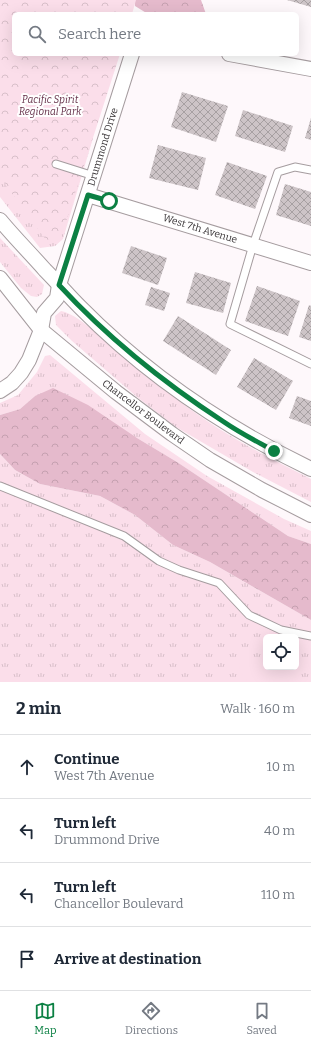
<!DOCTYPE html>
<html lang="en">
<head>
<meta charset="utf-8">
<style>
  body { margin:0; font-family:Bitter,serif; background:#f6f6f7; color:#1f2937 }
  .controls { position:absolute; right:12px; bottom:12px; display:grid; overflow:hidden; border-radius:6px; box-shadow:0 4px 16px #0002 }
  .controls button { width:36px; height:36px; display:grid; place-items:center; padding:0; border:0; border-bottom:1px solid #e0e1e3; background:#fff; color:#1f2937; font:20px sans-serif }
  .stop { position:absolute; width:12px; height:12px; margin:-9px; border:3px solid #0b8043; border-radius:50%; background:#fff }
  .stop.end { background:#0b8043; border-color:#fff; box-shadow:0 1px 4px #0008 }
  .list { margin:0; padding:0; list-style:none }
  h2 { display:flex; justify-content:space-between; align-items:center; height:52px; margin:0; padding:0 16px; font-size:17px }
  h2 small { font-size:13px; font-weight:400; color:#747a83 }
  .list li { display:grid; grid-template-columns:26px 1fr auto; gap:12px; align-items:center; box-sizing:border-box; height:64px; padding:0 16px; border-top:1px solid #e0e1e3 }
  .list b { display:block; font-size:15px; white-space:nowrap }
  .list p { margin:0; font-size:13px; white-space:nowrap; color:#747a83 }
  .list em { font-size:13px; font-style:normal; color:#747a83 }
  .icon { flex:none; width:22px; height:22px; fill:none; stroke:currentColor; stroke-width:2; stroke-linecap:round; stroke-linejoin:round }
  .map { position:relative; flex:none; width:311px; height:682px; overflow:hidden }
  .search { position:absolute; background:#fff; box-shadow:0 4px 16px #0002; left:12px; right:12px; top:12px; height:44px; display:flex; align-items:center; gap:10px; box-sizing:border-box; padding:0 14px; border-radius:6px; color:#747a83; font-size:15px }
  .sheet { height:308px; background:#fff }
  nav { display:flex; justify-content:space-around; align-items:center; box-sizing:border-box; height:56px; border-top:1px solid #e0e1e3; background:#fff; font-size:11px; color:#747a83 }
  nav a { display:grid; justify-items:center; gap:2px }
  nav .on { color:#0b8043 }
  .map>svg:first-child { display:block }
</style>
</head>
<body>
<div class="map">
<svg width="311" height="682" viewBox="0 0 311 682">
  <defs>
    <pattern id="grass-tufts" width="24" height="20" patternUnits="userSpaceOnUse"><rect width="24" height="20" fill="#fbdeea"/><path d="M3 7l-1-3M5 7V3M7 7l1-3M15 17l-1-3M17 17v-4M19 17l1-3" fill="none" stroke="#d8bfc9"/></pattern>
    <pattern id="forest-crowns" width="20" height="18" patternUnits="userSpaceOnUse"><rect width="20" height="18" fill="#e5bacc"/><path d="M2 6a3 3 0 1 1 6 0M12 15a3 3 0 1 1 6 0" fill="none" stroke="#c5a0b0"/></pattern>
    <pattern id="park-crowns" width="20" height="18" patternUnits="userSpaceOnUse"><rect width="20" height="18" fill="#fbdeea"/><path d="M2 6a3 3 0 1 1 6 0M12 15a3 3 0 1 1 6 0" fill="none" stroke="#d8bfc9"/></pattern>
    <pattern id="building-cross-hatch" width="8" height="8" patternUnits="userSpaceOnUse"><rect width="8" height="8" fill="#cdc4c7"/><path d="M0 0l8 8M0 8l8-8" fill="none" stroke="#a7a0a2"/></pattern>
  </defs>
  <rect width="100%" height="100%" fill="#fef8fb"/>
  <g fill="url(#grass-tufts)" fill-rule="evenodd">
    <polygon points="93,138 63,239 55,246 40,248 0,197 0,140"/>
    <polygon points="0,238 44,285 42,294 37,297 31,296 21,288 0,262"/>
    <path d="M61 311C82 315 116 352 134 366 149 379 166 391 182 403 221 433 267 457 311 479V502L253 472 176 427 137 397 72 341 56 325 55 316Z"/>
    <polygon points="50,355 145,434 207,476 284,519 311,531 311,544 288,536 177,462 137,438 35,396 20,409 0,415 0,403 18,395 37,372 45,356"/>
    <path d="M0 454 15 470 40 484 100 496 135 515 173 545 210 562 311 620V682H0ZM266 637H296V667H266Z"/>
  </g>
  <g fill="url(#forest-crowns)">
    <polygon points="135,0 201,0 206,14 148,14 135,6"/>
    <polygon points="53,388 88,405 137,438 177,462 288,536 311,544 311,620 210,562 173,545 135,515 100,496 40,484 15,470 0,454 0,415 20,409 35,396"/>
  </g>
  <polygon fill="url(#park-crowns)" points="0,0 136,0 132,14 14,14 14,54 120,54 61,237 46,240 0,177"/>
  <path fill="#fbdeea" d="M245 657 257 658 266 664V667C278 667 292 671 299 682H248C242 676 233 662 245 657Z"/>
  <g fill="url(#building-cross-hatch)">
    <polygon points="287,0 311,0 311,7"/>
    <polygon points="182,92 228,106 216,142 171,127"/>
    <polygon points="243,110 293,126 285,152 235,136"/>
    <polygon points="311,118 311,140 305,138"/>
    <polygon points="158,145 206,158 198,190 149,178"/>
    <polygon points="227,162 267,176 255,209 215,195"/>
    <polygon points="285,184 311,192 311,226 276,215"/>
    <polygon points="131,246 167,258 158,285 122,273"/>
    <polygon points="195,272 231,283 223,313 186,303"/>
    <polygon points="257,286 300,301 288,336 245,321"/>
    <polygon points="151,287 170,293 164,311 145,305"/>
    <polygon points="309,305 311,306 311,341 299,337"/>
    <polygon points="178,316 231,350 216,375 163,341"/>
    <polygon points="254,358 293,381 276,410 237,387"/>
    <polygon points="297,396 311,401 311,426 289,418"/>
  </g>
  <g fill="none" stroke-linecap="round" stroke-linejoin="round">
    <defs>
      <g id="service">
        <polyline points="56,164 94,176"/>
        <polyline points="311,170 295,167 278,172 253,245 230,324 311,364"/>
        <polyline points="0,486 124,536 159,561 179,570 219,583 249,615 281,630 311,636"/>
      </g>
      <g id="minor">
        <polyline points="229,54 311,69"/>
        <polyline points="88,195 311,263"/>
        <path d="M0 220C14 237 30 253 45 270 57 282 68 295 80 307 147 375 226 428 311 469"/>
        <polyline points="0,278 41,330 116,392 172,434 210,460 262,490 311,515"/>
        <polyline points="0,391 12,383 21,373 29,360 41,330 44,313 57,298 59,285 132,54"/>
      </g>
    </defs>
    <use href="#service" stroke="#a59c9f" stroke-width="9"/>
    <use href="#minor" stroke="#a59c9f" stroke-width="16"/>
    <use href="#service" stroke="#fff" stroke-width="7"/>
    <use href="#minor" stroke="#fff" stroke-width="14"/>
  </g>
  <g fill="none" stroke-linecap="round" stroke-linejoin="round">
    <path stroke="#0b8043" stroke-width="5" d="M109 201 88 195 59 285C108 338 164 383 224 422 240 433 258 442 274 451"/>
  </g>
  <g text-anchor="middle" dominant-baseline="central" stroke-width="4" stroke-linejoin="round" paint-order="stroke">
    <g font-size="10" font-style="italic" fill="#632e47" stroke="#fff">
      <text x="50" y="100">Pacific Spirit<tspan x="50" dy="12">Regional Park</tspan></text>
    </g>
    <g font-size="10" fill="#353133" stroke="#fff">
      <text transform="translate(103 147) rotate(-73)">Drummond Drive</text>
      <text transform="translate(200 229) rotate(17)">West 7th Avenue</text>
      <text transform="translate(143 412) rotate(37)">Chancellor Boulevard</text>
    </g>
  </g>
</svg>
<div class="controls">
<button><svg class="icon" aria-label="locate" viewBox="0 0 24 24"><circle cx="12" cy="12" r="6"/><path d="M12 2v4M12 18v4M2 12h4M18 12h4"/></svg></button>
</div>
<div class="stop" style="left:109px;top:201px"></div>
<div class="stop end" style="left:274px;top:451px"></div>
<div class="search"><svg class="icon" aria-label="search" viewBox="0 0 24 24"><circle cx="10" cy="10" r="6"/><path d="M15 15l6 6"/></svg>Search here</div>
</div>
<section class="sheet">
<h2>2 min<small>Walk · 160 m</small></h2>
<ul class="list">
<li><svg class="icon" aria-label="ahead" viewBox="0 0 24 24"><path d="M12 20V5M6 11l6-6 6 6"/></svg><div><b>Continue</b><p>West 7th Avenue</p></div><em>10 m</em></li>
<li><svg class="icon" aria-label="left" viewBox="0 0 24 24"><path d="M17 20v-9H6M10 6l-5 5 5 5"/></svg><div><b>Turn left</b><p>Drummond Drive</p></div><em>40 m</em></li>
<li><svg class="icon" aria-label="left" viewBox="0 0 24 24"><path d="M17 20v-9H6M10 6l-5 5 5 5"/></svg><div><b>Turn left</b><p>Chancellor Boulevard</p></div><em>110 m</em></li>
<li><svg class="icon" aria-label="arrive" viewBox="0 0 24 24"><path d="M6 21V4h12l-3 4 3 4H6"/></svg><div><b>Arrive at destination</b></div></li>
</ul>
</section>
<nav>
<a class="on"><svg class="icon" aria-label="map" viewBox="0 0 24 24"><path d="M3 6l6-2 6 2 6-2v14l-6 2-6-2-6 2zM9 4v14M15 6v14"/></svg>Map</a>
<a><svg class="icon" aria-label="directions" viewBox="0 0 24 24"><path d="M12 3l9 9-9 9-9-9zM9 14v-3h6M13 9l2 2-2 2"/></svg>Directions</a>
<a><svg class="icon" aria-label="saved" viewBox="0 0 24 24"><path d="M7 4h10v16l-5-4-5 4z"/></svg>Saved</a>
</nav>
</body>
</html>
